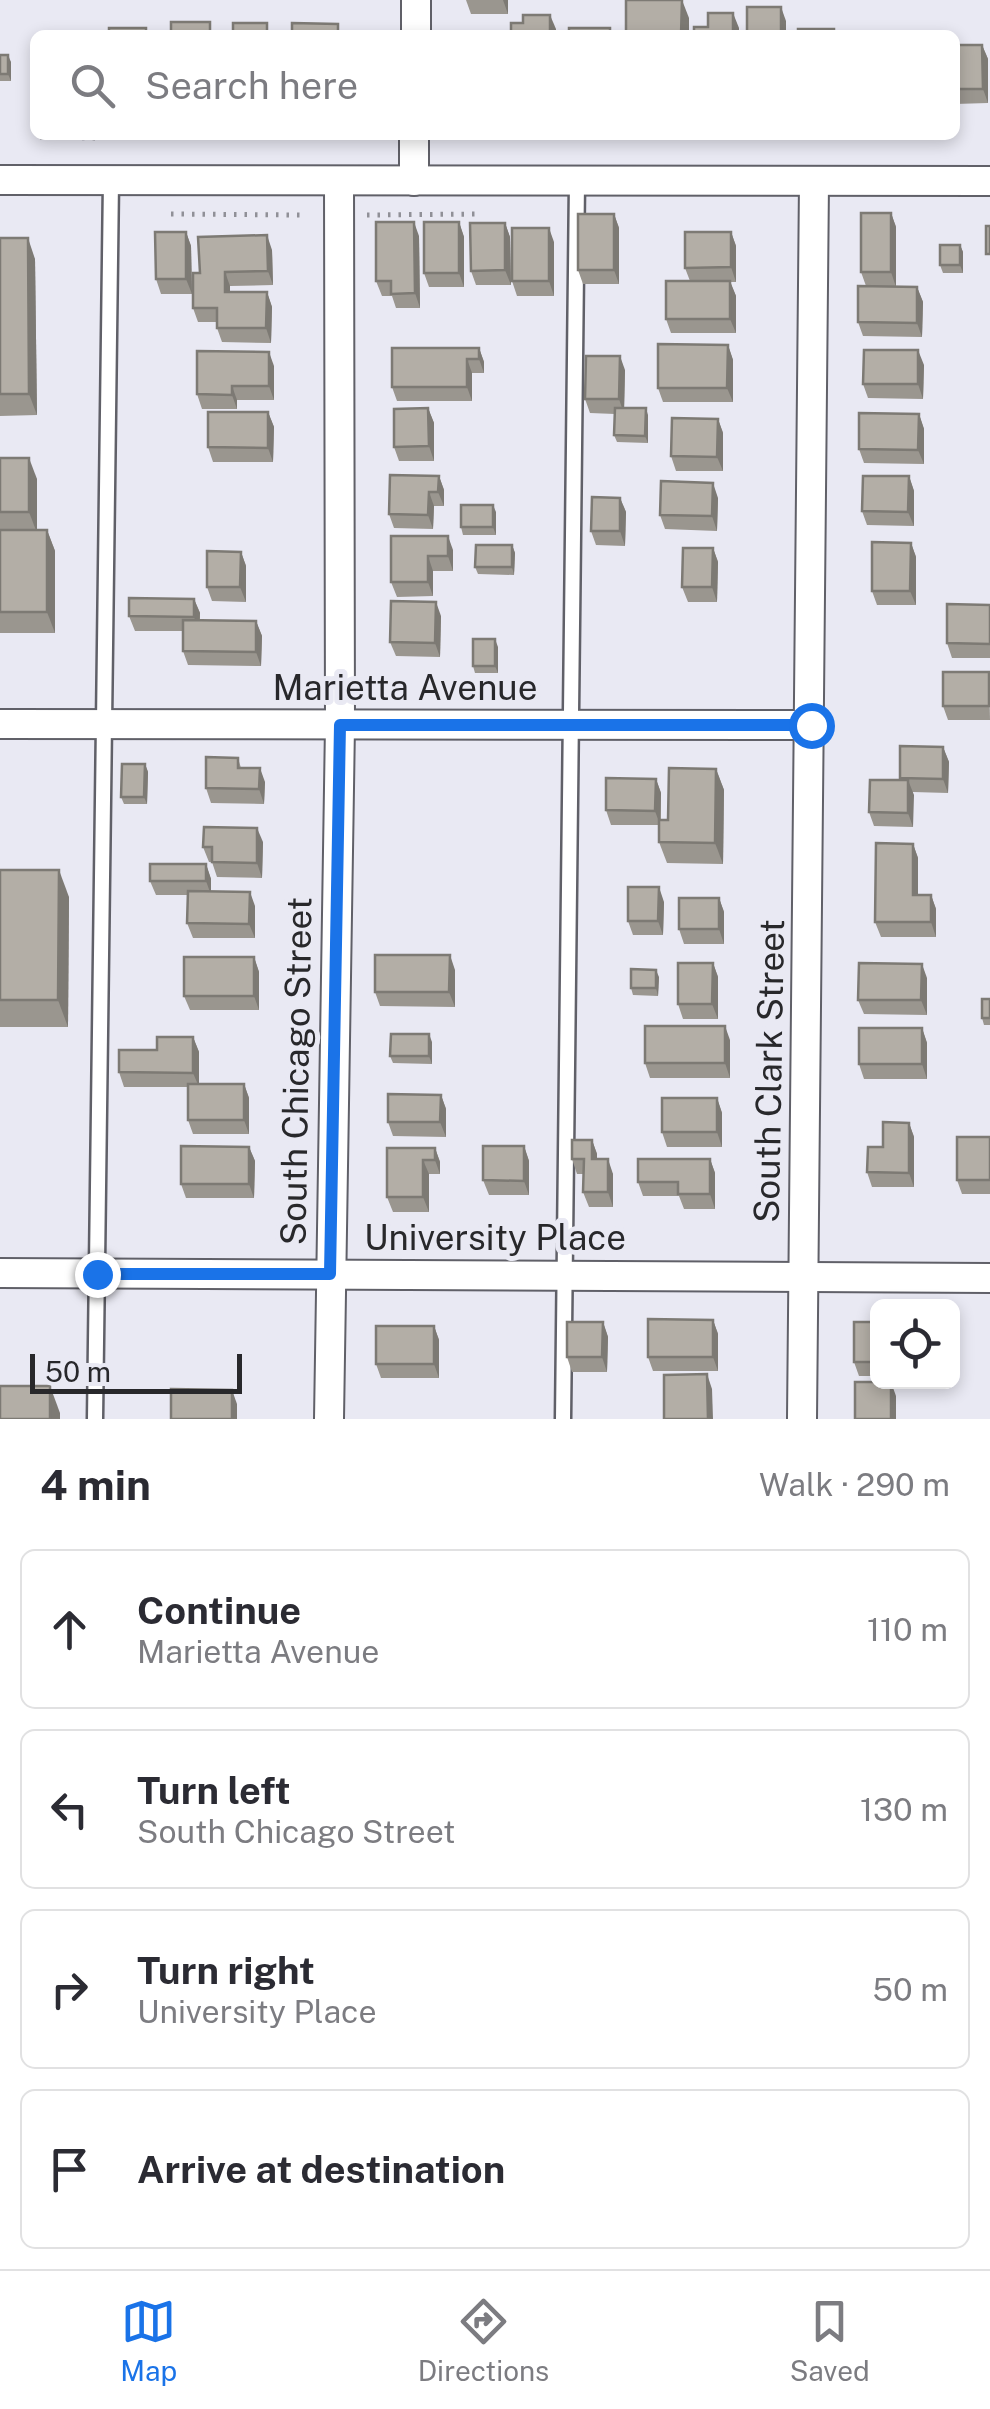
<!DOCTYPE html>
<html lang="en">
<head>
<meta charset="utf-8">
<style>
  body { margin:0; font-family:"Public Sans",sans-serif; background:#f2f2f3; color:#2b2b33 }
  .controls { position:absolute; right:30px; bottom:30px; display:grid; overflow:hidden; border-radius:15px; box-shadow:0 5px 15px #0003 }
  .controls button { width:90px; height:90px; display:grid; place-items:center; padding:0; border:0; border-bottom:2px solid #e1e1e2; background:#fff; color:#2b2b33; font:50px sans-serif }
  .scale { position:absolute; left:30px; bottom:25px; width:212px; box-sizing:border-box; padding-left:10px; border:5px solid #28282b; border-top:0; font-size:28px; line-height:35px; white-space:nowrap; color:#28282b; -webkit-text-stroke:8px #e9e9f3; paint-order:stroke }
  .stop { position:absolute; width:30px; height:30px; margin:-22px; border:8px solid #1a73e8; border-radius:50%; background:#fff }
  .stop.end { background:#1a73e8; border-color:#fff; box-shadow:0 2px 10px #0008 }
  .list { margin:0; padding:0; list-style:none }
  h2 { display:flex; justify-content:space-between; align-items:center; height:130px; margin:0; padding:0 40px; font-size:42px }
  h2 small { font-size:32px; font-weight:400; color:#7c7c81 }
  .list li { display:grid; grid-template-columns:65px 1fr auto; gap:30px; align-items:center; box-sizing:border-box; height:160px; margin:0 20px 20px; padding:0 20px; border:2px solid #e1e1e2; border-radius:15px }
  .list b { display:block; font-size:38px; white-space:nowrap }
  .list p { margin:0; font-size:32px; white-space:nowrap; color:#7c7c81 }
  .list em { font-size:32px; font-style:normal; color:#7c7c81 }
  .icon { flex:none; width:55px; height:55px; fill:none; stroke:currentColor; stroke-width:2; stroke-linecap:round; stroke-linejoin:round }
  .map { position:relative; flex:none; width:990px; height:1419px; overflow:hidden }
  .search { position:absolute; background:#fff; box-shadow:0 5px 15px #0003; left:30px; right:30px; top:30px; height:110px; display:flex; align-items:center; gap:25px; box-sizing:border-box; padding:0 35px; border-radius:15px; color:#7c7c81; font-size:38px }
  .sheet { height:850px; background:#fff }
  nav { display:flex; justify-content:space-around; align-items:center; box-sizing:border-box; height:140px; border-top:2px solid #e1e1e2; background:#fff; font-size:28px; color:#7c7c81 }
  nav a { display:grid; justify-items:center; gap:5px }
  nav .on { color:#1a73e8 }
  .map>svg:first-child { display:block }
</style>
</head>
<body>
<div class="map">
<svg width="990" height="1419" viewBox="0 0 990 1419">
  <rect width="100%" height="100%" fill="#e9e9f3"/>
  <g fill="none" stroke-linecap="round" stroke-linejoin="round">
    <defs>
      <g id="lane">
        <polyline points="95,1419 111,181"/>
        <polyline points="563,1419 577,182"/>
      </g>
      <g id="street">
        <polyline points="416,35 416,0"/>
        <polyline points="0,180 990,181"/>
        <polyline points="414,181 414,135"/>
        <polyline points="0,724 811,725"/>
        <polyline points="0,1273 990,1278"/>
        <polyline points="329,1419 340,725 339,181"/>
        <polyline points="802,1419 814,182"/>
      </g>
    </defs>
    <use href="#lane" stroke="#606068" stroke-width="19"/>
    <use href="#street" stroke="#606068" stroke-width="32"/>
    <g stroke="#909097" stroke-width="5" stroke-dasharray="2.5 8" stroke-linecap="butt">
      <polyline points="40,137 102,138"/>
      <polyline points="171,214 300,215"/>
      <polyline points="367,215 478,214"/>
    </g>
    <use href="#lane" stroke="#fff" stroke-width="14"/>
    <use href="#street" stroke="#fff" stroke-width="28"/>
  </g>
  <g fill="#9a968f">
    <polygon points="466,0 508,0 508,14 471,14"/>
    <polygon points="955,45 982,45 988,59 988,103 955,104"/>
    <polygon points="0,55 11,62 11,81 0,81"/>
    <polygon points="891,213 896,227 896,287 866,286 861,272"/>
    <polygon points="614,214 619,228 619,284 583,284 578,270"/>
    <polygon points="459,222 464,237 464,287 429,287 424,273"/>
    <polygon points="505,223 510,237 511,285 476,285 471,271"/>
    <polygon points="186,232 191,246 192,294 161,294 156,279"/>
    <polygon points="731,232 736,246 736,282 730,282 736,296 736,333 671,333 666,319 690,281 685,268"/>
    <polygon points="419,236 420,308 396,308 392,296 382,296 376,281"/>
    <polygon points="0,238 35,259 37,415 0,416"/>
    <polygon points="554,242 554,296 517,296 512,281"/>
    <polygon points="960,245 963,252 963,273 943,273 940,265"/>
    <polygon points="272,250 273,285 230,286 230,292 267,292 272,307 271,343 222,342 217,328 217,322 198,322 193,308 200,273"/>
    <polygon points="917,287 923,302 922,337 863,336 858,322"/>
    <polygon points="728,345 733,360 733,402 663,402 658,388"/>
    <polygon points="479,348 484,362 484,373 472,373 472,401 397,401 392,387"/>
    <polygon points="924,365 923,399 868,398 863,384"/>
    <polygon points="274,366 274,400 237,400 237,409 202,409 197,394"/>
    <polygon points="625,370 624,408 648,415 648,443 617,442 614,435 615,414 590,413 585,399"/>
    <polygon points="428,408 434,423 434,461 399,461 394,447"/>
    <polygon points="268,412 274,427 273,462 213,462 208,447"/>
    <polygon points="919,414 924,429 924,464 864,463 859,449"/>
    <polygon points="718,419 723,433 723,471 676,471 671,456"/>
    <polygon points="0,458 37,479 37,530 47,530 55,551 55,633 0,633"/>
    <polygon points="439,476 444,490 444,506 434,506 433,529 394,528 389,514"/>
    <polygon points="909,476 914,491 914,526 867,525 862,511"/>
    <polygon points="620,498 626,512 625,546 596,545 591,531"/>
    <polygon points="718,498 717,531 665,529 660,515"/>
    <polygon points="496,512 496,535 463,535 461,527"/>
    <polygon points="391,536 453,550 453,571 433,571 433,596 397,597 391,582"/>
    <polygon points="911,543 916,557 916,605 877,605 872,591"/>
    <polygon points="512,545 515,553 514,575 478,574 475,567"/>
    <polygon points="713,548 718,562 717,602 688,602 682,587"/>
    <polygon points="241,552 246,566 246,602 212,601 207,587"/>
    <polygon points="194,599 200,613 200,621 256,621 262,636 261,666 188,665 183,651 183,631 135,631 129,616"/>
    <polygon points="990,605 990,658 952,658 947,643"/>
    <polygon points="441,616 440,657 396,656 390,642"/>
    <polygon points="498,647 498,673 475,673 473,666"/>
    <polygon points="989,672 990,720 948,720 943,706"/>
    <polygon points="943,747 949,762 948,793 913,792 913,827 874,826 869,812 901,780 900,778"/>
    <polygon points="238,758 241,768 265,782 264,804 211,803 206,788"/>
    <polygon points="145,764 148,772 147,804 124,804 121,797"/>
    <polygon points="716,769 724,790 723,864 667,863 659,842 659,825 611,825 606,810 656,779 661,793 661,820 668,820"/>
    <polygon points="263,842 262,878 217,877 212,862 209,862 203,847"/>
    <polygon points="913,844 918,858 918,895 931,895 936,909 936,937 881,937 875,922"/>
    <polygon points="206,864 211,879 211,891 255,906 255,938 193,938 187,923 188,895 156,895 150,881"/>
    <polygon points="0,870 69,897 68,1027 0,1027"/>
    <polygon points="719,898 724,912 724,944 684,944 679,929"/>
    <polygon points="664,902 663,935 633,935 628,921"/>
    <polygon points="254,957 259,972 259,1010 190,1010 184,996"/>
    <polygon points="713,963 718,977 718,1019 683,1019 678,1004"/>
    <polygon points="455,970 455,1007 380,1006 375,992"/>
    <polygon points="659,977 658,996 633,995 631,988"/>
    <polygon points="927,978 927,1015 864,1014 858,1000"/>
    <polygon points="990,999 990,1025 984,1025 982,1018"/>
    <polygon points="922,1028 927,1043 927,1079 864,1079 859,1064"/>
    <polygon points="193,1037 199,1052 199,1084 244,1084 249,1098 249,1134 193,1134 188,1120 188,1087 124,1087 119,1072 157,1050"/>
    <polygon points="730,1040 730,1078 650,1078 645,1063"/>
    <polygon points="432,1042 432,1064 393,1063 390,1056"/>
    <polygon points="441,1095 446,1109 446,1137 393,1136 388,1122"/>
    <polygon points="717,1098 722,1113 722,1147 667,1147 662,1132"/>
    <polygon points="909,1123 914,1137 914,1187 872,1187 867,1172 883,1147"/>
    <polygon points="990,1137 990,1194 962,1194 957,1180"/>
    <polygon points="592,1140 597,1154 597,1159 613,1174 613,1207 589,1207 583,1192 584,1174 577,1174 572,1159"/>
    <polygon points="524,1146 529,1161 529,1195 489,1195 483,1180"/>
    <polygon points="249,1147 255,1161 254,1198 186,1198 181,1184"/>
    <polygon points="435,1148 440,1162 440,1174 429,1174 429,1212 393,1212 387,1197"/>
    <polygon points="710,1159 715,1173 715,1209 684,1209 679,1196 643,1196 638,1182"/>
    <polygon points="713,1320 718,1334 718,1371 653,1371 648,1357"/>
    <polygon points="603,1322 608,1337 607,1372 572,1372 567,1357"/>
    <polygon points="878,1322 878,1376 859,1376 854,1362"/>
    <polygon points="434,1326 439,1340 439,1378 381,1378 376,1364"/>
  </g>
  <g fill="#7d7a74">
    <polygon points="503,0 508,0 508,14"/>
    <polygon points="682,0 689,18 689,35 681,35"/>
    <polygon points="781,7 786,21 786,35 781,35"/>
    <polygon points="733,13 739,28 739,35 733,35"/>
    <polygon points="550,15 556,29 556,35 550,35"/>
    <polygon points="982,45 988,59 988,103 983,89"/>
    <polygon points="8,55 11,62 11,81 8,74"/>
    <polygon points="891,213 896,227 896,287 891,272"/>
    <polygon points="614,214 619,228 619,284 614,270"/>
    <polygon points="414,222 419,236 420,308 415,293"/>
    <polygon points="459,222 464,237 464,287 459,273"/>
    <polygon points="505,223 510,237 511,285 505,270"/>
    <polygon points="549,228 554,242 554,296 549,281"/>
    <polygon points="186,232 191,246 192,294 186,279"/>
    <polygon points="731,232 736,246 736,282 731,267"/>
    <polygon points="267,235 272,250 273,285 268,271"/>
    <polygon points="28,238 35,259 37,415 29,394"/>
    <polygon points="960,245 963,252 963,273 960,265"/>
    <polygon points="225,272 230,286 230,306 225,292"/>
    <polygon points="730,281 736,296 736,333 730,319"/>
    <polygon points="917,287 923,302 922,337 917,323"/>
    <polygon points="267,292 272,307 271,343 266,328"/>
    <polygon points="728,345 733,360 733,402 727,388"/>
    <polygon points="479,348 484,362 484,373 479,359"/>
    <polygon points="918,350 924,365 923,399 918,384"/>
    <polygon points="269,352 274,366 274,400 269,386"/>
    <polygon points="620,356 625,370 624,414 619,399"/>
    <polygon points="467,359 472,373 472,401 467,387"/>
    <polygon points="232,386 237,400 237,409 232,395"/>
    <polygon points="428,408 434,423 434,461 429,446"/>
    <polygon points="646,408 648,415 648,443 645,436"/>
    <polygon points="268,412 274,427 273,462 268,448"/>
    <polygon points="919,414 924,429 924,464 918,450"/>
    <polygon points="718,419 723,433 723,471 717,457"/>
    <polygon points="29,458 37,479 37,533 29,512"/>
    <polygon points="439,476 444,490 444,506 438,492"/>
    <polygon points="909,476 914,491 914,526 908,512"/>
    <polygon points="713,483 718,498 717,531 712,516"/>
    <polygon points="429,492 434,506 433,529 428,515"/>
    <polygon points="620,498 626,512 625,546 620,531"/>
    <polygon points="493,505 496,512 496,535 493,527"/>
    <polygon points="47,530 55,551 55,633 47,612"/>
    <polygon points="448,536 453,550 453,571 448,556"/>
    <polygon points="911,543 916,557 916,605 910,591"/>
    <polygon points="512,545 515,553 514,575 512,567"/>
    <polygon points="713,548 718,562 717,602 712,587"/>
    <polygon points="241,552 246,566 246,602 240,587"/>
    <polygon points="428,556 433,571 433,596 428,582"/>
    <polygon points="194,599 200,613 199,632 194,617"/>
    <polygon points="436,602 441,616 440,657 435,643"/>
    <polygon points="256,621 262,636 261,666 256,652"/>
    <polygon points="495,639 498,647 498,673 495,666"/>
    <polygon points="943,747 949,762 948,793 943,779"/>
    <polygon points="145,764 148,772 147,804 144,797"/>
    <polygon points="260,768 265,782 264,804 259,789"/>
    <polygon points="716,769 724,790 723,864 715,843"/>
    <polygon points="656,779 661,793 660,825 655,811"/>
    <polygon points="908,780 914,795 913,827 908,813"/>
    <polygon points="257,828 263,842 262,878 257,863"/>
    <polygon points="913,844 918,858 918,909 913,895"/>
    <polygon points="206,864 211,879 211,895 206,881"/>
    <polygon points="59,870 69,897 68,1027 58,1000"/>
    <polygon points="659,887 664,902 663,935 658,921"/>
    <polygon points="250,892 255,906 255,938 249,924"/>
    <polygon points="931,895 936,909 936,937 931,922"/>
    <polygon points="719,898 724,912 724,944 719,929"/>
    <polygon points="450,955 455,970 455,1007 449,992"/>
    <polygon points="254,957 259,972 259,1010 254,996"/>
    <polygon points="713,963 718,977 718,1019 712,1004"/>
    <polygon points="922,964 927,978 927,1015 921,1000"/>
    <polygon points="656,970 659,977 658,996 656,988"/>
    <polygon points="725,1026 730,1040 730,1078 725,1063"/>
    <polygon points="922,1028 927,1043 927,1079 922,1064"/>
    <polygon points="429,1034 432,1042 432,1064 429,1056"/>
    <polygon points="193,1037 199,1052 199,1087 193,1073"/>
    <polygon points="244,1084 249,1098 249,1134 244,1120"/>
    <polygon points="441,1095 446,1109 446,1137 440,1122"/>
    <polygon points="717,1098 722,1113 722,1147 717,1132"/>
    <polygon points="909,1123 914,1137 914,1187 909,1173"/>
    <polygon points="592,1140 597,1154 597,1173 592,1159"/>
    <polygon points="524,1146 529,1161 529,1195 524,1181"/>
    <polygon points="249,1147 255,1161 254,1198 249,1184"/>
    <polygon points="435,1148 440,1162 440,1174 435,1160"/>
    <polygon points="608,1159 613,1174 613,1207 608,1192"/>
    <polygon points="710,1159 715,1173 715,1209 710,1194"/>
    <polygon points="423,1160 429,1174 429,1212 423,1197"/>
    <polygon points="713,1320 718,1334 718,1371 713,1357"/>
    <polygon points="603,1322 608,1337 607,1372 602,1357"/>
    <polygon points="434,1326 439,1340 439,1378 434,1364"/>
    <polygon points="707,1374 712,1389 713,1419 708,1419"/>
    <polygon points="891,1382 896,1396 896,1419 891,1419"/>
    <polygon points="50,1386 60,1413 60,1419 50,1419"/>
    <polygon points="232,1390 237,1404 237,1419 232,1419"/>
  </g>
  <g fill="#b3aea6" stroke="#7d7a74" stroke-width="2.5">
    <polygon points="626,0 682,0 681,35 626,35"/>
    <rect x="747" y="7" width="34" height="28"/>
    <polygon points="708,13 733,13 733,35 694,35 694,27 708,27"/>
    <polygon points="523,15 550,15 550,35 511,35 511,23 523,23"/>
    <rect x="171" y="22" width="39" height="13"/>
    <rect x="233" y="23" width="34" height="12"/>
    <polygon points="292,23 338,24 338,35 292,35"/>
    <rect x="109" y="28" width="37" height="7"/>
    <rect x="569" y="28" width="41" height="7"/>
    <rect x="798" y="29" width="36" height="6"/>
    <polygon points="955,45 982,45 983,89 955,89"/>
    <rect x="0" y="55" width="8" height="19"/>
    <rect x="861" y="213" width="30" height="59"/>
    <rect x="578" y="214" width="36" height="56"/>
    <polygon points="376,222 414,222 415,293 391,294 391,281 376,281"/>
    <rect x="424" y="222" width="35" height="51"/>
    <polygon points="470,223 505,223 505,270 471,271"/>
    <rect x="986" y="226" width="4" height="28"/>
    <rect x="512" y="228" width="37" height="53"/>
    <polygon points="155,232 186,232 186,279 156,279"/>
    <polygon points="685,232 731,232 731,267 685,268"/>
    <polygon points="267,235 268,271 225,272 225,292 267,292 266,328 217,328 217,308 193,308 193,273 200,273 198,237"/>
    <polygon points="0,238 28,238 29,394 0,394"/>
    <rect x="940" y="245" width="20" height="20"/>
    <rect x="666" y="281" width="64" height="38"/>
    <polygon points="858,286 917,287 917,323 858,322"/>
    <polygon points="658,344 728,345 727,388 658,388"/>
    <polygon points="392,348 479,348 479,359 467,359 467,387 392,387"/>
    <polygon points="864,350 918,350 918,384 863,384"/>
    <polygon points="197,351 269,352 269,386 232,386 232,395 197,394"/>
    <polygon points="586,356 620,356 619,399 585,399"/>
    <polygon points="428,408 429,446 394,447 394,409"/>
    <polygon points="615,408 646,408 645,436 614,435"/>
    <polygon points="208,412 268,412 268,448 208,447"/>
    <polygon points="859,413 919,414 918,450 859,449"/>
    <polygon points="672,418 718,419 717,457 671,456"/>
    <rect x="0" y="458" width="29" height="54"/>
    <polygon points="390,475 439,476 438,492 429,492 428,515 389,514"/>
    <polygon points="863,476 909,476 908,512 862,511"/>
    <polygon points="661,481 713,483 712,516 660,515"/>
    <polygon points="592,497 620,498 620,531 591,531"/>
    <rect x="461" y="505" width="32" height="22"/>
    <rect x="0" y="530" width="47" height="82"/>
    <polygon points="391,536 448,536 448,556 428,556 428,582 391,582"/>
    <polygon points="872,542 911,543 910,591 872,591"/>
    <polygon points="476,545 512,545 512,567 475,567"/>
    <polygon points="683,548 713,548 712,587 682,587"/>
    <polygon points="207,551 241,552 240,587 207,587"/>
    <polygon points="129,598 194,599 194,617 129,616"/>
    <polygon points="391,601 436,602 435,643 390,642"/>
    <polygon points="947,604 990,605 990,644 947,643"/>
    <polygon points="183,620 256,621 256,652 183,651"/>
    <rect x="473" y="639" width="22" height="27"/>
    <rect x="943" y="672" width="46" height="34"/>
    <polygon points="900,746 943,747 943,779 900,778"/>
    <polygon points="206,757 238,758 238,768 260,768 259,789 206,788"/>
    <polygon points="122,764 145,764 144,797 121,797"/>
    <polygon points="669,768 716,769 715,843 659,842 659,820 668,820"/>
    <polygon points="606,778 656,779 655,811 606,810"/>
    <polygon points="870,780 908,780 908,813 869,812"/>
    <polygon points="204,827 257,828 257,863 212,862 212,847 203,847"/>
    <polygon points="876,843 913,844 913,895 931,895 931,922 875,922"/>
    <rect x="150" y="864" width="56" height="17"/>
    <polygon points="0,870 59,870 58,1000 0,1000"/>
    <polygon points="628,887 659,887 658,921 628,921"/>
    <polygon points="188,891 250,892 249,924 187,923"/>
    <rect x="679" y="898" width="40" height="31"/>
    <polygon points="375,955 450,955 449,992 375,992"/>
    <rect x="184" y="957" width="70" height="39"/>
    <polygon points="678,963 713,963 712,1004 678,1004"/>
    <polygon points="859,963 922,964 921,1000 858,1000"/>
    <polygon points="631,969 656,970 656,988 631,988"/>
    <rect x="982" y="999" width="8" height="19"/>
    <rect x="645" y="1026" width="80" height="37"/>
    <rect x="859" y="1028" width="63" height="36"/>
    <polygon points="391,1034 429,1034 429,1056 390,1056"/>
    <polygon points="157,1037 193,1037 193,1073 119,1072 119,1050 157,1050"/>
    <rect x="188" y="1084" width="56" height="36"/>
    <polygon points="388,1094 441,1095 440,1122 388,1122"/>
    <rect x="662" y="1098" width="55" height="34"/>
    <polygon points="883,1122 909,1123 909,1173 867,1172 868,1147 883,1147"/>
    <rect x="957" y="1137" width="33" height="43"/>
    <polygon points="572,1140 592,1140 592,1159 608,1159 608,1192 583,1192 584,1159 572,1159"/>
    <polygon points="181,1146 249,1147 249,1184 181,1184"/>
    <polygon points="483,1146 524,1146 524,1181 483,1180"/>
    <polygon points="387,1148 435,1148 435,1160 423,1160 423,1197 387,1197"/>
    <polygon points="638,1159 710,1159 710,1194 678,1194 678,1182 638,1182"/>
    <polygon points="648,1319 713,1320 713,1357 648,1357"/>
    <polygon points="567,1322 603,1322 602,1357 567,1357"/>
    <rect x="854" y="1322" width="24" height="40"/>
    <rect x="376" y="1326" width="58" height="38"/>
    <polygon points="707,1374 708,1419 664,1419 664,1375"/>
    <rect x="855" y="1382" width="36" height="37"/>
    <rect x="0" y="1386" width="50" height="33"/>
    <polygon points="171,1389 232,1390 232,1419 171,1419"/>
  </g>
  <g fill="none" stroke-linecap="round" stroke-linejoin="round">
    <polyline stroke="#1a73e8" stroke-width="12" points="97,1274 330,1274 340,725 811,725"/>
  </g>
  <g text-anchor="middle" dominant-baseline="central" stroke-width="10" stroke-linejoin="round" paint-order="stroke">
    <g font-size="35" fill="#28282b" stroke="#e9e9f3">
      <text x="405" y="687">Marietta Avenue</text>
      <text transform="translate(296 1071) rotate(-89)">South Chicago Street</text>
      <text transform="translate(769 1071) rotate(-89)">South Clark Street</text>
      <text x="495" y="1237">University Place</text>
    </g>
  </g>
</svg>
<div class="controls">
<button><svg class="icon" aria-label="locate" viewBox="0 0 24 24"><circle cx="12" cy="12" r="6"/><path d="M12 2v4M12 18v4M2 12h4M18 12h4"/></svg></button>
</div>
<div class="scale">50 m</div>
<div class="stop" style="left:811px;top:725px"></div>
<div class="stop end" style="left:97px;top:1274px"></div>
<div class="search"><svg class="icon" aria-label="search" viewBox="0 0 24 24"><circle cx="10" cy="10" r="6"/><path d="M15 15l6 6"/></svg>Search here</div>
</div>
<section class="sheet">
<h2>4 min<small>Walk · 290 m</small></h2>
<ul class="list">
<li><svg class="icon" aria-label="ahead" viewBox="0 0 24 24"><path d="M12 20V5M6 11l6-6 6 6"/></svg><div><b>Continue</b><p>Marietta Avenue</p></div><em>110 m</em></li>
<li><svg class="icon" aria-label="left" viewBox="0 0 24 24"><path d="M17 20v-9H6M10 6l-5 5 5 5"/></svg><div><b>Turn left</b><p>South Chicago Street</p></div><em>130 m</em></li>
<li><svg class="icon" aria-label="right" viewBox="0 0 24 24"><path d="M7 20v-9h11M14 6l5 5-5 5"/></svg><div><b>Turn right</b><p>University Place</p></div><em>50 m</em></li>
<li><svg class="icon" aria-label="arrive" viewBox="0 0 24 24"><path d="M6 21V4h12l-3 4 3 4H6"/></svg><div><b>Arrive at destination</b></div></li>
</ul>
</section>
<nav>
<a class="on"><svg class="icon" aria-label="map" viewBox="0 0 24 24"><path d="M3 6l6-2 6 2 6-2v14l-6 2-6-2-6 2zM9 4v14M15 6v14"/></svg>Map</a>
<a><svg class="icon" aria-label="directions" viewBox="0 0 24 24"><path d="M12 3l9 9-9 9-9-9zM9 14v-3h6M13 9l2 2-2 2"/></svg>Directions</a>
<a><svg class="icon" aria-label="saved" viewBox="0 0 24 24"><path d="M7 4h10v16l-5-4-5 4z"/></svg>Saved</a>
</nav>
</body>
</html>
